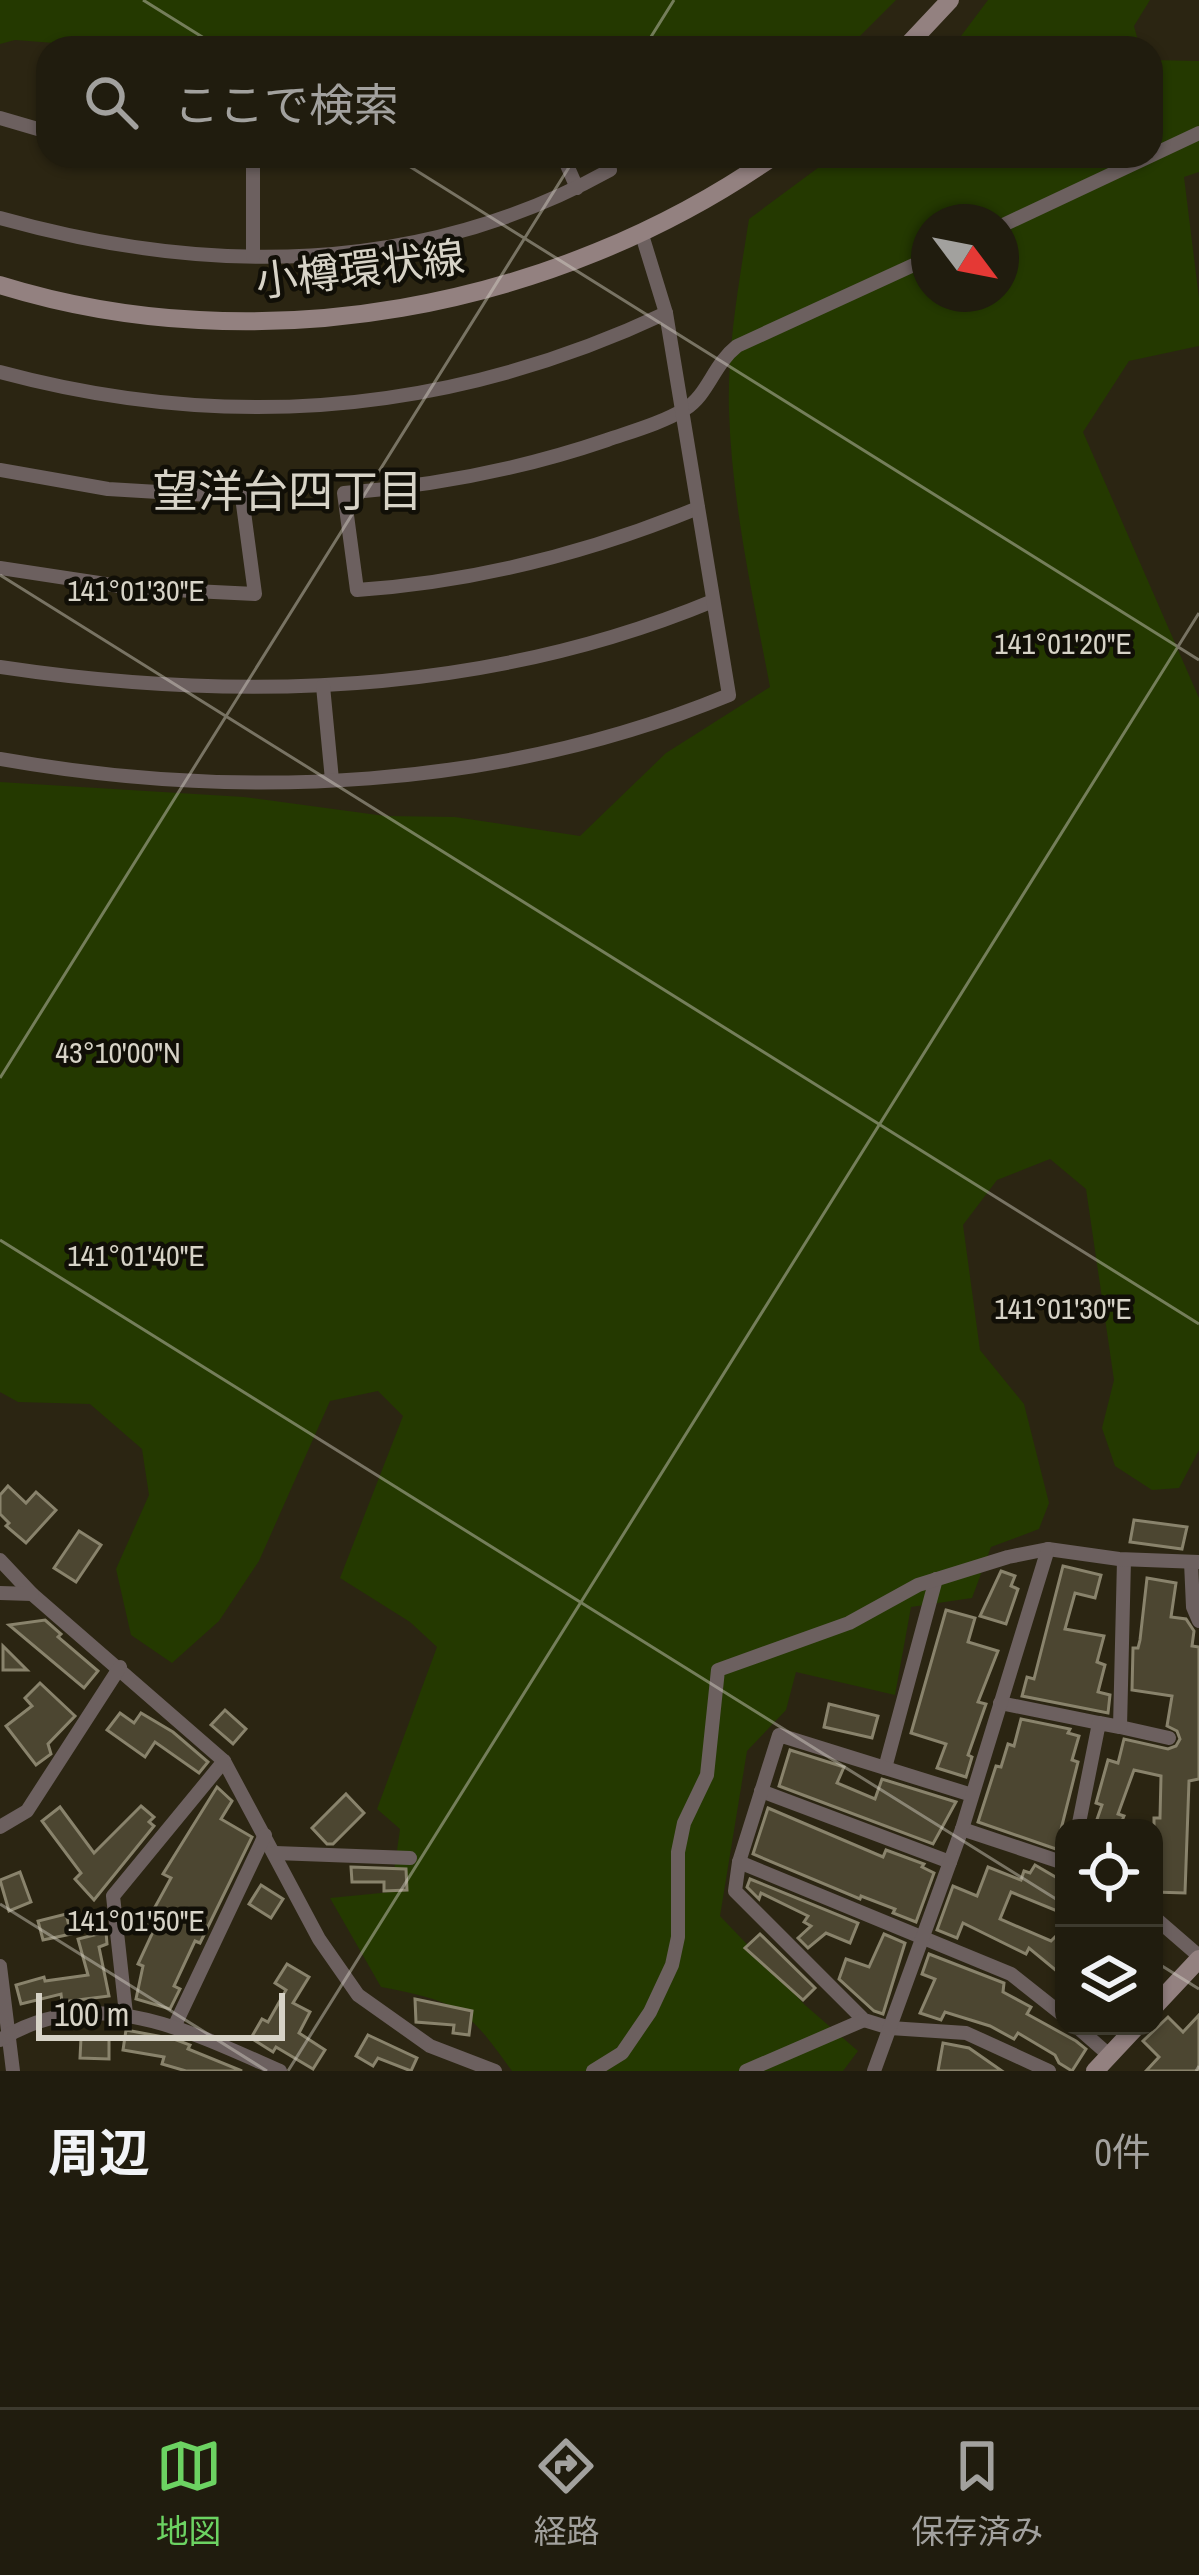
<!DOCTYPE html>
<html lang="ja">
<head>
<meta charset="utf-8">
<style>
  body { margin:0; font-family:"Archivo Narrow","Noto Sans JP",sans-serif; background:#282517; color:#f1f3f6 }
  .controls { position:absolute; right:36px; bottom:36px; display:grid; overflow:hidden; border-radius:24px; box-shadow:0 3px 9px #0004 }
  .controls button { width:108px; height:108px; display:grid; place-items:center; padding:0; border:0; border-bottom:3px solid #3d3a2e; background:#201c0e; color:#f1f3f6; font:60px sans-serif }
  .compass { position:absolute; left:911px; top:204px; width:108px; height:108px; border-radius:50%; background:#201c0e; box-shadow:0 3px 9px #0004; rotate:122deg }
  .scale { position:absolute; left:36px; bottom:30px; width:249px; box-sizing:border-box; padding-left:12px; border:6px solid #d7d3c7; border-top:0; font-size:33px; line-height:42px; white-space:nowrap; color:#d7d3c7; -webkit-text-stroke:9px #110f07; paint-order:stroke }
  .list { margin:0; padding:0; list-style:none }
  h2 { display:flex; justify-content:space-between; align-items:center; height:156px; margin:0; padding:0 48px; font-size:51px }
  h2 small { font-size:39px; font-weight:400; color:#a2a19e }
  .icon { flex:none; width:66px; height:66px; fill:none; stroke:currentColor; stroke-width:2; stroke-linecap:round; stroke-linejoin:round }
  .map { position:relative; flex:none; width:1199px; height:2071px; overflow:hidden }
  .search { position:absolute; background:#201c0e; box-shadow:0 3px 9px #0004; left:36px; right:36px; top:36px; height:132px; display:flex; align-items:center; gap:30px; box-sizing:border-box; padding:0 42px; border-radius:36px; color:#a2a19e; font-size:45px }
  .sheet { height:336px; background:#201c0e }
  nav { display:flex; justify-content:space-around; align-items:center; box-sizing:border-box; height:168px; border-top:3px solid #3d3a2e; background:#201c0e; font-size:33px; color:#a2a19e }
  nav a { display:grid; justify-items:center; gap:6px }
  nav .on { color:#6cd362 }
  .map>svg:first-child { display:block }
</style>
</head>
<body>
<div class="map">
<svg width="1199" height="2071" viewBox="0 0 1199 2071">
  <rect width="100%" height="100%" fill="#2b2512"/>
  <g fill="#243900" fill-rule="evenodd">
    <polygon points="0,0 896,0 848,48 613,48 601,38 511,48 120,48 15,40 0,44"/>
    <polygon points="988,0 1150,0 1134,26 1140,48 952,48"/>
    <path d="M1151 60 1199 61V172L1184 177 1199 298V346L1129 361 1083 432 1199 698V1450L1179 1488 1152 1490 1115 1466 1102 1428 1114 1380 1086 1189 1050 1159 997 1180 963 1225 980 1350 1024 1404 1049 1503 1039 1529 991 1547 972 1598 911 1607 895 1695 796 1672 786 1710 747 1751 720 1916 805 2005 858 2051 843 2071H512C466 2007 459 2002 381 1987L330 1898 391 1892 400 1829 377 1809 437 1647 410 1622 340 1578 403 1416 378 1391 330 1401 259 1561 219 1621 172 1663 131 1635 116 1569 149 1495 142 1449 90 1404 18 1402 0 1392V782L244 797 385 816 455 817 580 836 666 753 770 687C753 597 732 504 729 412 727 347 739 283 749 219L834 156H1151ZM929 222H1001V294H929Z"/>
  </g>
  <g fill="#4c4631" stroke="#89836c" stroke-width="3">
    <polygon points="8,1486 26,1503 36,1492 56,1510 26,1543 6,1526 9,1523 0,1514 0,1495"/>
    <polygon points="1134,1520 1187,1527 1182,1549 1130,1542"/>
    <polygon points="79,1531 101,1545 76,1582 54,1568"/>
    <polygon points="1063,1566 1101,1575 1095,1598 1075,1593 1065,1629 1104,1636 1097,1662 1105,1665 1098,1692 1110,1695 1108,1713 1022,1696 1027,1677 1034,1679"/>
    <polygon points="1001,1571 1015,1576 1011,1586 1018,1589 1006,1624 980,1616"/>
    <polygon points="1147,1578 1176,1583 1171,1617 1186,1619 1194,1631 1192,1646 1199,1647 1199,1779 1189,1781 1185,1893 1154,1892 1154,1818 1160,1818 1161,1776 1134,1770 1118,1814 1124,1816 1119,1828 1094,1828 1102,1805 1096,1803 1108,1760 1118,1763 1124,1739 1168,1749 1176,1746 1180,1739 1177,1731 1167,1726 1172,1696 1132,1690 1133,1648 1138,1648 1140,1640"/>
    <polygon points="946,1610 975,1618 968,1642 998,1651 978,1702 986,1704 968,1755 972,1757 966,1777 937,1768 946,1744 911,1733"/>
    <polygon points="45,1620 61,1634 58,1637 98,1671 84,1688 9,1625"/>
    <polygon points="3,1646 27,1670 3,1670"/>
    <polygon points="40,1683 75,1716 48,1744 51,1754 36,1765 6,1726 32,1706 25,1698"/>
    <polygon points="829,1704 878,1716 872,1738 824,1727"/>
    <polygon points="225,1710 246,1729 233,1744 211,1725"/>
    <polygon points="120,1713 134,1723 141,1713 173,1732 208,1762 199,1773 155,1742 145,1757 107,1730"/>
    <polygon points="1021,1719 1070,1729 1068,1733 1079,1736 1072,1760 1078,1762 1056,1849 978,1822 996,1766 1001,1767 1008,1744 1014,1746"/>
    <polygon points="790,1750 844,1767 837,1783 875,1799 882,1779 956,1802 933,1844 779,1786"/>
    <polygon points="217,1787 232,1801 221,1819 252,1837 200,1943 195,1941 174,1986 180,1989 170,2009 136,1999 143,1966 138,1964 152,1934 143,1929 171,1878 163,1874"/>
    <polygon points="346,1794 364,1813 333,1844 327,1844 312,1828"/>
    <polygon points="141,1806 154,1817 149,1822 154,1826 94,1900 75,1879 81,1873 42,1821 60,1807 94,1853"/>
    <polygon points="768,1808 883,1857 886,1850 924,1864 922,1867 934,1873 916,1922 893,1913 895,1909 861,1896 860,1899 753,1854"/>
    <polygon points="1035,1865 1064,1882 1057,1911 1011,1892 1000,1919 1051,1941 1064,1928 1064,1977 1029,1948 1026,1954 963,1923 957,1938 937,1930 953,1886 977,1896 988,1867 1021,1880 1024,1871 1030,1873"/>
    <polygon points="351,1867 406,1869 407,1890 384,1891 384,1882 352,1882"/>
    <polygon points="20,1872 31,1902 9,1911 0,1880"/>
    <polygon points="750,1879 858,1923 850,1943 826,1933 808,1948 798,1938 811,1926 804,1922 808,1916 761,1893 759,1899 747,1887"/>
    <polygon points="261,1885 283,1899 271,1918 249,1904"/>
    <polygon points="66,1914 71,1934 43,1940 38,1921"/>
    <polygon points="106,1932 107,1944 99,1947 109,1996 62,2002 61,1994 21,2004 16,1985 44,1977 45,1981 88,1975 78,1939"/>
    <polygon points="760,1934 815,1988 803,2000 745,1948"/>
    <polygon points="884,1934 905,1943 883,2014 874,2011 839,1979 846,1959 869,1967"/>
    <polygon points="929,1954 1004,1983 1003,1992 1031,2007 1027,2014 1076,2041 1086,2049 1072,2071 1059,2063 1055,2055 1018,2033 1014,2039 990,2026 945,2012 941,2020 920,2013 935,1979 922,1974"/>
    <polygon points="287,1964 309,1977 293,2003 310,2012 299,2033 325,2050 313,2069 276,2047 273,2052 251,2038 262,2019 268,2022 286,1990 275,1983"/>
    <polygon points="415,1999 472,2011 469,2035 453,2033 454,2025 416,2022"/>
    <polygon points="1199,2015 1199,2071 1146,2071 1159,2057 1143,2041 1168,2017 1183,2032"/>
    <polygon points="126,2030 174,2039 190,2045 188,2049 242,2071 186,2071 162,2064 164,2057 123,2050"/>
    <polygon points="368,2035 417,2058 411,2071 378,2058 373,2066 356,2056"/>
    <polygon points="81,2038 109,2039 109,2059 80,2058"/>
    <polygon points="943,2043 969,2048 1002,2071 938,2071"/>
  </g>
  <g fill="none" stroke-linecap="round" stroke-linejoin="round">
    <g stroke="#6c605f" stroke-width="14">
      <polyline points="0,118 48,132"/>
      <polyline points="189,156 279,161 361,156"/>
      <polyline points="563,156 577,188"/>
      <path d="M0 218C207 276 419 276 610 170"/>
      <polyline points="1001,226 1199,133"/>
      <polyline points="253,256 253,160"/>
      <path d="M0 372C230 434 451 414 666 313"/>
      <polyline points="0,470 108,489 242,497 255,594 132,588 0,568"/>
      <path d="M698 508C588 553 475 582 357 590L344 493C433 486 522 469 607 440 633 431 662 423 685 409 708 395 713 365 737 346L929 258"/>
      <path d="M0 667C240 703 486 695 713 601"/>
      <polyline points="323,686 332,780"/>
      <path d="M0 759C242 802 501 789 729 695L666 313 642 235"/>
      <polyline points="0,1560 32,1594 224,1761 319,1939 358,1995 430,2046 495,2071"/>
      <polyline points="1191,1562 1193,1607 1199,1621"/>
      <polyline points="0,1593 32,1594"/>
      <polyline points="1000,1703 1099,1723"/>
      <polyline points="1120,1727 1169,1738"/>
      <polyline points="885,1768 936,1579"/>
      <polyline points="761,1791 950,1862"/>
      <polyline points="972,1795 779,1735 739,1862 735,1891 864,2020 890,2028 966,2033 1049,2071"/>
      <polyline points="0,1827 27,1811 120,1667"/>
      <polyline points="1078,1828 1099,1723 1120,1727 1124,1560"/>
      <polyline points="962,1829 1064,1863"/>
      <polyline points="275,1853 410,1858"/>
      <polyline points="739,1862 1011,1974 1064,2016"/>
      <polyline points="1154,1917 1199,1956"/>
      <polyline points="0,1966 13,2071"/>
      <polyline points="126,2014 113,1896 224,1761"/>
      <polyline points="175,2025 265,1835"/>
      <polyline points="1076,2026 1109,2055"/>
      <path d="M0 2040C94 1981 191 2032 280 2071"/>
      <polyline points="593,2071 622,2053 650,2012 672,1965 678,1937 678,1852 684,1823 707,1775 718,1670 849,1623 918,1585 1008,1557 1048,1549 1119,1559 1199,1562"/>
      <polyline points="746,2071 864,2020"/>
      <polyline points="874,2071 962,1829 1048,1549"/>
    </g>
    <g stroke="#938180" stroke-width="18">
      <polyline points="905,48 950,0"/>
      <path d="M0 285C258 365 555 309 774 156"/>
      <polyline points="1154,2007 1199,1959"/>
      <polyline points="1095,2071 1137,2026"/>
    </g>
  </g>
  <path fill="none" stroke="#d7d3c7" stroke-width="3" stroke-opacity="0.45" d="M143 0 220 48M644 48 674 0M393 156 1199 660M0 575 1199 1324M0 1078 576 156M0 1240 1064 1904M0 1904 267 2071M1154 1961 1199 1989M288 2071 1199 613M1196 2071 1199 2066"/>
  <g text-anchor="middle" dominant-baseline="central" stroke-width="9" stroke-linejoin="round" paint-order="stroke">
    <g font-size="42" fill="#d7d3c7" stroke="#110f07">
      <text transform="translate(360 269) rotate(-7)">小樽環状線</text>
    </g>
    <g font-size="45" fill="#d7d3c7" stroke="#110f07">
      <text x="288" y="490">望洋台四丁目</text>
    </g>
  </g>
  <g font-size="30" text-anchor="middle" fill="#d7d3c7" stroke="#110f07" stroke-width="9" stroke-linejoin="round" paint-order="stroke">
    <text x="136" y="601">141°01'30"E</text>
    <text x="1063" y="654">141°01'20"E</text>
    <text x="118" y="1063">43°10'00"N</text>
    <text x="136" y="1266">141°01'40"E</text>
    <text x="1063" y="1319">141°01'30"E</text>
    <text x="136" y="1931">141°01'50"E</text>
  </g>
</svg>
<div class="controls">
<button><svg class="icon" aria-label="locate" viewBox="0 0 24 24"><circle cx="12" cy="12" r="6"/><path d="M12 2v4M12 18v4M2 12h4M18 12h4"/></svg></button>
<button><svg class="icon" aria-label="layers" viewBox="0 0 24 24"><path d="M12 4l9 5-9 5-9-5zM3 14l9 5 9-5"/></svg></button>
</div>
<svg class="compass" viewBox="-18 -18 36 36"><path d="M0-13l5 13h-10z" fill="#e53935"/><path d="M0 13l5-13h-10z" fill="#a2a19e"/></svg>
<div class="scale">100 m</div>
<div class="search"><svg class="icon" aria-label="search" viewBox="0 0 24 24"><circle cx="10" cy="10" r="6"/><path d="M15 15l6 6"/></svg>ここで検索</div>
</div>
<section class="sheet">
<h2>周辺<small>0件</small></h2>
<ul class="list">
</ul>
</section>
<nav>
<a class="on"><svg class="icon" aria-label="map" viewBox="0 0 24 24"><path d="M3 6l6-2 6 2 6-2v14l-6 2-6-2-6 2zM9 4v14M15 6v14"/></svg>地図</a>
<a><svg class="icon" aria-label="directions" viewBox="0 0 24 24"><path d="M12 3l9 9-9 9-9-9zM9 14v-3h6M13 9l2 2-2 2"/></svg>経路</a>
<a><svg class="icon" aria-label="saved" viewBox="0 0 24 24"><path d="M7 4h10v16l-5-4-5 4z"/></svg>保存済み</a>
</nav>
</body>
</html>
